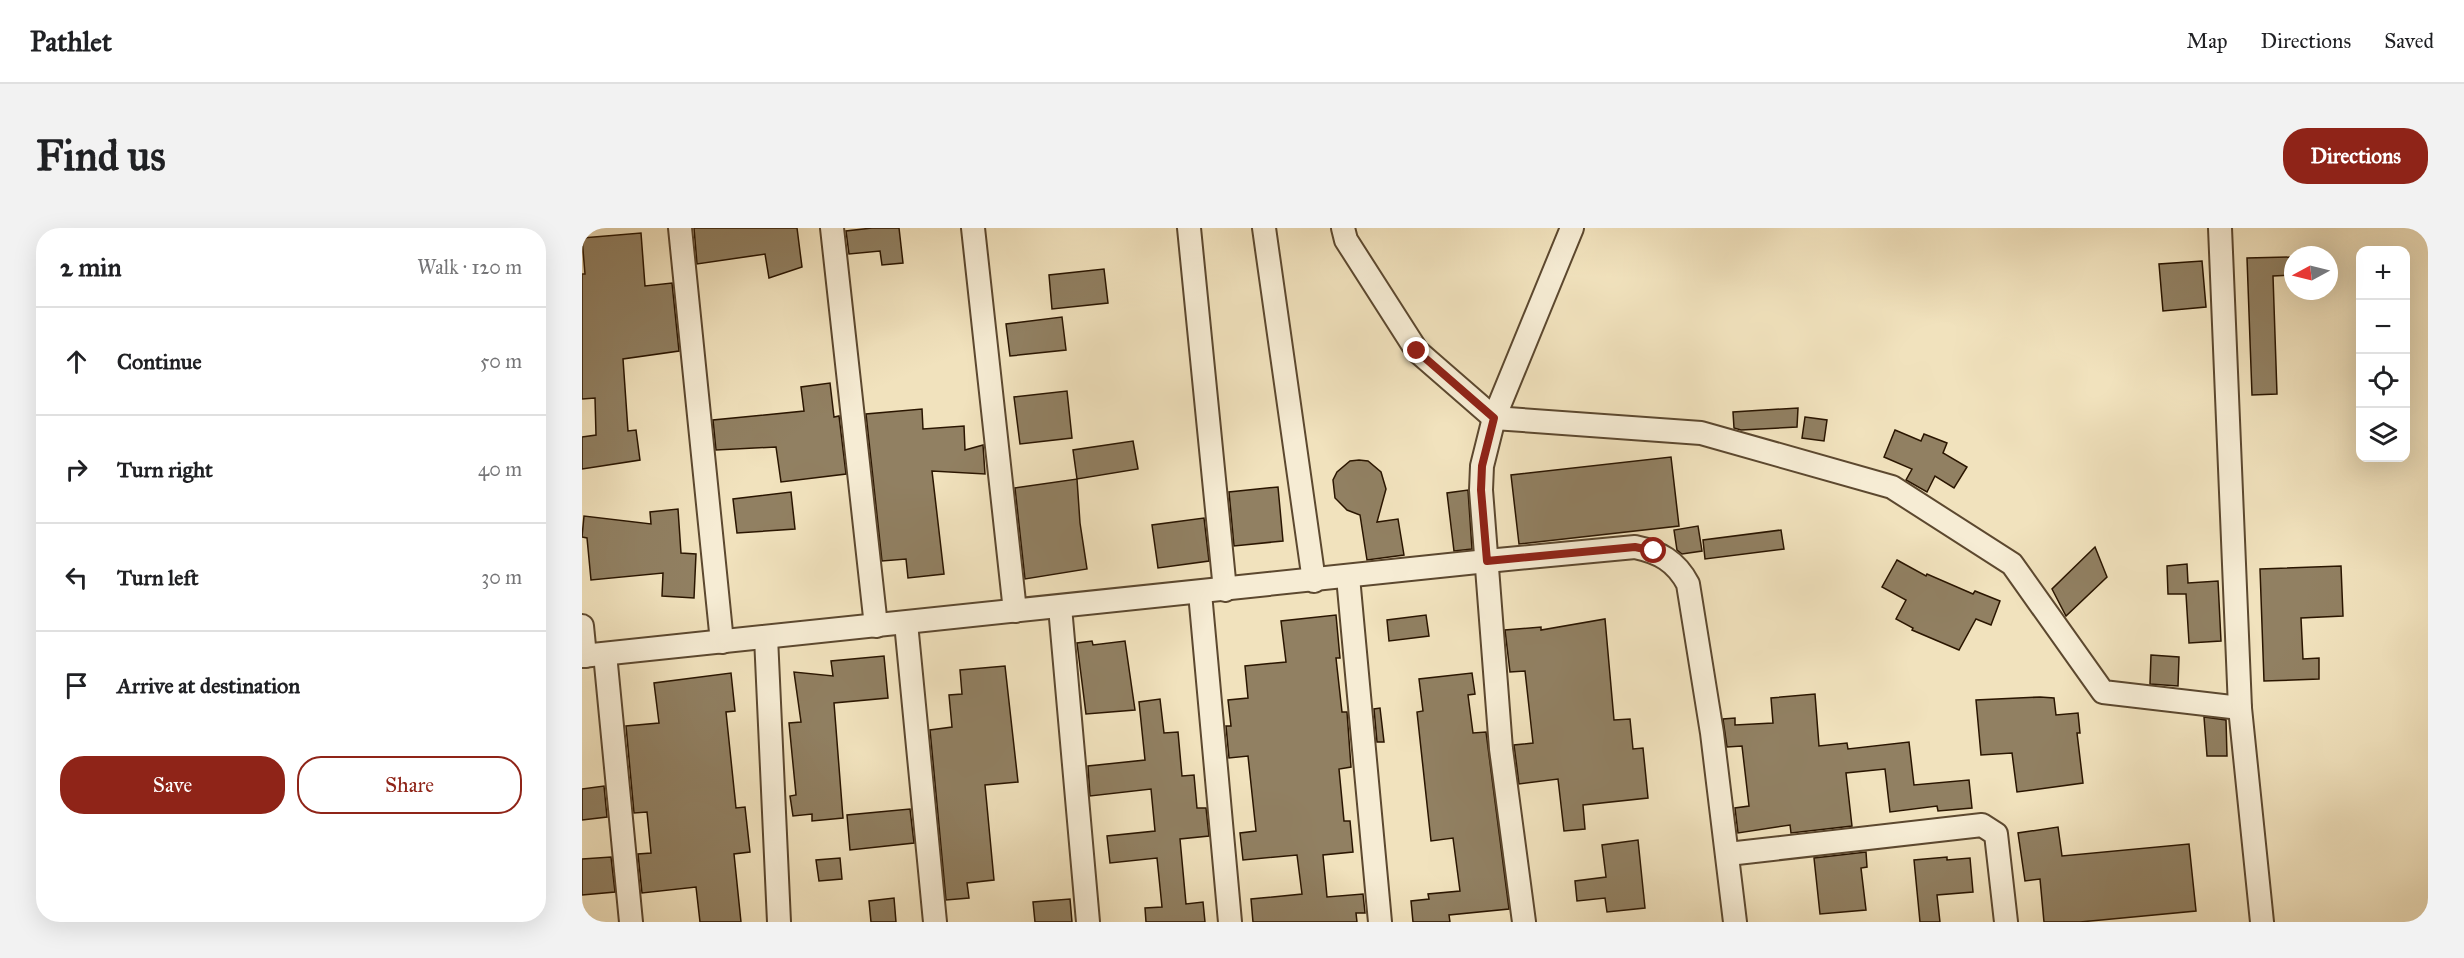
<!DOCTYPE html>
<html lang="en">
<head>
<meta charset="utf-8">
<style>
  body { margin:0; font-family:"IM FELL Great Primer",serif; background:#f2f2f2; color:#202124 }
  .controls { position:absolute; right:18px; top:18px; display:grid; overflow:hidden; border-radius:12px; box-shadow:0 6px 24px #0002 }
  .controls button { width:54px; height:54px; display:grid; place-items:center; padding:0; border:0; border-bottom:2px solid #e0e0e0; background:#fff; color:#202124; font:30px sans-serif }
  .compass { position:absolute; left:1702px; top:18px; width:54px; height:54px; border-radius:50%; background:#fff; box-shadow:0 6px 24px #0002; rotate:263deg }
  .stop { position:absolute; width:18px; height:18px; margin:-14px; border:4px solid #8f2418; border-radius:50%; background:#fff }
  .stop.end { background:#8f2418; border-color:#fff; box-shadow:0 2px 6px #0008 }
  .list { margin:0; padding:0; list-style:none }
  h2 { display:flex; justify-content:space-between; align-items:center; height:78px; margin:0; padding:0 24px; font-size:26px }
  h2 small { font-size:20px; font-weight:400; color:#757577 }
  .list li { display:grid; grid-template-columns:39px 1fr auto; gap:18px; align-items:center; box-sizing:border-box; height:108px; padding:0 24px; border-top:2px solid #e0e0e0 }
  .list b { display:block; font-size:22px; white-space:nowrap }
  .list em { font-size:20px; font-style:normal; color:#757577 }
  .actions { display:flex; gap:12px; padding:18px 24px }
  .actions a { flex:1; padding:14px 0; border:2px solid #8f2418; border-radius:24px; text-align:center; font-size:21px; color:#8f2418 }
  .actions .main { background:#8f2418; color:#fff }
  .icon { flex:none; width:33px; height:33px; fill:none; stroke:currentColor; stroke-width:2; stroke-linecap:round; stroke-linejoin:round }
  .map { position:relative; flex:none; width:1846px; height:694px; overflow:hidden; border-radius:24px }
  header { display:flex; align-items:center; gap:36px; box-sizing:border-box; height:84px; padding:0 30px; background:#fff; border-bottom:2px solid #e0e0e0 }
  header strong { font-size:28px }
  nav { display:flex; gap:33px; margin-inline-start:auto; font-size:21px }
  .intro { display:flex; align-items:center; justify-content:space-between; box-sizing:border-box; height:144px; padding:0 36px }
  h1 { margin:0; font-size:42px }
  .button { padding:15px 27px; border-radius:24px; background:#8f2418; color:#fff; font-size:21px; font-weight:700 }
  main { display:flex; gap:36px; padding:0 36px }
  aside { flex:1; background:#fff; border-radius:24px; box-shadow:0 6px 24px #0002 }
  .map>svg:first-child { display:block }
</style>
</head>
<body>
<header>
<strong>Pathlet</strong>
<nav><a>Map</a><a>Directions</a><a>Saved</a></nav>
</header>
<div class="intro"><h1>Find us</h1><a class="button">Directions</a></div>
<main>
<aside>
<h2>2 min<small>Walk · 120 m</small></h2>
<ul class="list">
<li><svg class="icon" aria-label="ahead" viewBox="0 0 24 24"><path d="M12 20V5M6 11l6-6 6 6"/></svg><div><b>Continue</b></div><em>50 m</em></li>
<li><svg class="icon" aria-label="right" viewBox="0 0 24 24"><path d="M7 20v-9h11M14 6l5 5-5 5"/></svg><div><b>Turn right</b></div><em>40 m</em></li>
<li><svg class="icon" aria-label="left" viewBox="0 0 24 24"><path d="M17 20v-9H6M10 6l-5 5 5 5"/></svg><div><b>Turn left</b></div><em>30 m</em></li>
<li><svg class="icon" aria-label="arrive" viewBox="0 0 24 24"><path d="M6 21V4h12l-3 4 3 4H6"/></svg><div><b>Arrive at destination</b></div></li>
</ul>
<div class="actions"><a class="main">Save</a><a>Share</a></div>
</aside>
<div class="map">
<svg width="1846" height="694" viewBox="0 0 1846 694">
  <rect width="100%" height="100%" fill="#f1e2bd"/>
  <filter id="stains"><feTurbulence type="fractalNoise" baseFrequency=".00333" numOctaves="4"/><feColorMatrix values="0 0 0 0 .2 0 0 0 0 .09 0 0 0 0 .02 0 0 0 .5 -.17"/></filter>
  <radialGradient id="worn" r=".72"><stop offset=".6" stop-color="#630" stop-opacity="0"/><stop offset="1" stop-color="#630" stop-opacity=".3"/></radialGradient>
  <g fill="#918062" stroke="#2a1500" stroke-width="1.5">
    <polygon points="112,0 215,0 220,39 187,50 183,26 115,36"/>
    <polygon points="290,0 317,0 321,35 300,37 298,23 267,26 264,3"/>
    <polygon points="59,5 63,58 90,55 97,123 41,131 46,203 54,202 58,232 0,241 0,209 14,207 13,170 0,171 0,46 3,46 0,10"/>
    <polygon points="1711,29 1711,47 1691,48 1695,166 1670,167 1665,30"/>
    <polygon points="1620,33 1624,79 1581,83 1577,36"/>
    <polygon points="522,41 526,75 470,81 467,47"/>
    <polygon points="480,89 484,122 428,128 424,96"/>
    <polygon points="248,155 252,189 257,188 264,246 199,254 194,219 134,222 131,192 222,183 219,159"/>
    <polygon points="485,163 490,210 438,216 432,169"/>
    <polygon points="1216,180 1215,199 1159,202 1152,200 1151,184"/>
    <polygon points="340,181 341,201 382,198 383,222 401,217 403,246 350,243 362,346 326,350 324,331 300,333 284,186"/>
    <polygon points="1223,189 1245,192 1242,213 1220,210"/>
    <polygon points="1313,202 1339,213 1342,206 1365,215 1361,225 1385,239 1372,260 1353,248 1345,264 1324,252 1330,241 1302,229"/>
    <polygon points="551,213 556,241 495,251 491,222"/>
    <polygon points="1089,229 1097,298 937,316 929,247"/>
    <polygon points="777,232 786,233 799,244 804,261 795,294 816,291 822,327 785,332 778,287 765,282 753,270 751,252 755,244 768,233"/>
    <polygon points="495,251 498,295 505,341 443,351 433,260"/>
    <polygon points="696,259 701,313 652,318 647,264"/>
    <polygon points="886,262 890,321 872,323 865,265"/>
    <polygon points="209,264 213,301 155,305 151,271"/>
    <polygon points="96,281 99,325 114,326 112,370 80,368 81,345 9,352 5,310 0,309 2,288 69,296 68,284"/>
    <polygon points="622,290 627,333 576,340 570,297"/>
    <polygon points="1116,298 1120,323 1100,326 1095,322 1092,302"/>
    <polygon points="1199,302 1202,321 1123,331 1121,312"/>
    <polygon points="1513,319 1525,349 1484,388 1470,361"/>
    <polygon points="1315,332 1344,348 1345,346 1391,366 1393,363 1418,373 1409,397 1394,391 1377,422 1330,402 1331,400 1314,391 1324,372 1300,359"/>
    <polygon points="1605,336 1606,355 1636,353 1639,413 1607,415 1604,366 1586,366 1585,338"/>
    <polygon points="1759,338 1761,388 1719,390 1721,431 1737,430 1737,451 1682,453 1678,341"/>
    <polygon points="754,387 758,430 754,430 760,484 765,484 769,539 757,541 762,593 768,593 771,624 741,627 745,669 781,666 783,685 774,685 775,694 671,694 669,671 720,666 715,627 661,632 658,605 674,603 666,528 647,530 644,498 649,498 646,472 666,470 663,438 704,434 699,393"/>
    <polygon points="844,387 847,408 807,413 805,392"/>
    <polygon points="1023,391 1032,492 1048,491 1051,521 1061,520 1066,570 1001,577 1003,601 982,603 976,551 937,556 932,517 951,515 943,443 928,444 923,402 959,399 959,402"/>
    <polygon points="510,413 511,417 543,413 553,482 504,486 495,415"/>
    <polygon points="1569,427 1597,429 1596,458 1568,456"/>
    <polygon points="302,428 306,470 252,475 261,590 230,593 230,586 211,588 208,568 214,567 207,495 219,494 212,444 251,448 249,433"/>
    <polygon points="423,438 436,554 403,557 412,652 385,655 387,670 364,672 348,502 370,499 367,467 380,466 378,442"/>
    <polygon points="149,445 153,483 144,484 154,580 163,579 168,624 152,626 159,694 118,694 114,659 60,665 56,626 69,625 65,584 52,585 44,498 77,495 72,455"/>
    <polygon points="890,445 893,466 886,467 891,505 904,504 927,681 867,687 868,694 831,694 829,673 847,671 846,666 878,663 871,610 849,613 835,484 841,483 837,451"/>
    <polygon points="1233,466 1237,518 1265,515 1266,521 1327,514 1332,557 1387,552 1390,580 1356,583 1355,578 1308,584 1303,541 1264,545 1270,598 1209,605 1208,597 1156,605 1153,580 1167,578 1160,518 1145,519 1141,491 1153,490 1153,497 1191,495 1189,470"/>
    <polygon points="1458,469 1472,470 1474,487 1496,485 1498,505 1495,505 1501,555 1435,564 1430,525 1399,527 1394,472"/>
    <polygon points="578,471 582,505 596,504 600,548 612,547 615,580 624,580 627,608 598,611 604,676 621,674 623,694 564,694 563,680 580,679 575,630 528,635 525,608 573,603 569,561 508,568 506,538 563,532 557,474"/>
    <polygon points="798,480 802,514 795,514 792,481"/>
    <polygon points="1622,489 1644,492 1645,528 1625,528"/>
    <polygon points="22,558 25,589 0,592 0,561"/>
    <polygon points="328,581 332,615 268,622 265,587"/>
    <polygon points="1476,599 1480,628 1607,616 1614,683 1498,694 1462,694 1458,651 1443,653 1436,605"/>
    <polygon points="1056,612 1063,680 1025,684 1023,670 995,673 993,653 1024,649 1020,617"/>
    <polygon points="1284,624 1285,639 1279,640 1284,682 1238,686 1232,630"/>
    <polygon points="29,629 33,664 0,667 0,631"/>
    <polygon points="1365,629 1365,632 1388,630 1391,664 1355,667 1358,694 1338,694 1332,632"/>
    <polygon points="258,630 260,651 237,653 234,632"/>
    <polygon points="312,670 314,694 289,694 287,673"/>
    <polygon points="488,671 490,694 453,694 451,674"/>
  </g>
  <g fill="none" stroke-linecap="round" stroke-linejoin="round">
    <defs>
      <g id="street">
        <polyline points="98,0 140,414"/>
        <polyline points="250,0 294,398"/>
        <polyline points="391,0 433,383"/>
        <polyline points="607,0 643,362"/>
        <polyline points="682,0 732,353"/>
        <polyline points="761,0 764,12 835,123 912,190 1119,205 1310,259 1430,336 1521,464 1658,480"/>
        <polyline points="1638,0 1658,480 1680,694"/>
        <polyline points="766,349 798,694"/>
        <polyline points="618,365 648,694"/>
        <polyline points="478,379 506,694"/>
        <polyline points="324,395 353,694"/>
        <polyline points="0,398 3,428"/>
        <polyline points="184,409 197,694"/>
        <polyline points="23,426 49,694"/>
        <path d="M0 428 905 333 1053 319C1077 324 1094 333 1106 356L1130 505 1153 694"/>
        <polyline points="1146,626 1400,597 1414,606 1424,694"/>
        <polyline points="942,694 919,521 899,262 900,238 912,190 990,0"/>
      </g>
    </defs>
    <use href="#street" stroke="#5c482f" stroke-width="26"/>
    <use href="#street" stroke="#f6ecd4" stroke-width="22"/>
  </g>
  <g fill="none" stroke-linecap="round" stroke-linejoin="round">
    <polyline stroke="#8f2418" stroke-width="8" points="835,123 912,190 900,238 899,262 905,333 1053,319 1072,323"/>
  </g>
  <rect width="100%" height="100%" filter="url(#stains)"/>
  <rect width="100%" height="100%" fill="url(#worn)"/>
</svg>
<div class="controls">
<button>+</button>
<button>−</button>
<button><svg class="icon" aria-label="locate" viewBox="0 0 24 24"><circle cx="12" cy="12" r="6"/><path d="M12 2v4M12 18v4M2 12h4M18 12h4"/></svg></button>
<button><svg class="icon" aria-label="layers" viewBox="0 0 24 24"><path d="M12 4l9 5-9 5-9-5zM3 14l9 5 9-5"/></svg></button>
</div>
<svg class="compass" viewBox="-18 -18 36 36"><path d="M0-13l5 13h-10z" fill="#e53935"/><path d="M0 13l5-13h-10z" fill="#757577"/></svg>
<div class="stop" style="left:1072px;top:323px"></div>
<div class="stop end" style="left:835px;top:123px"></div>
</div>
</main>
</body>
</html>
